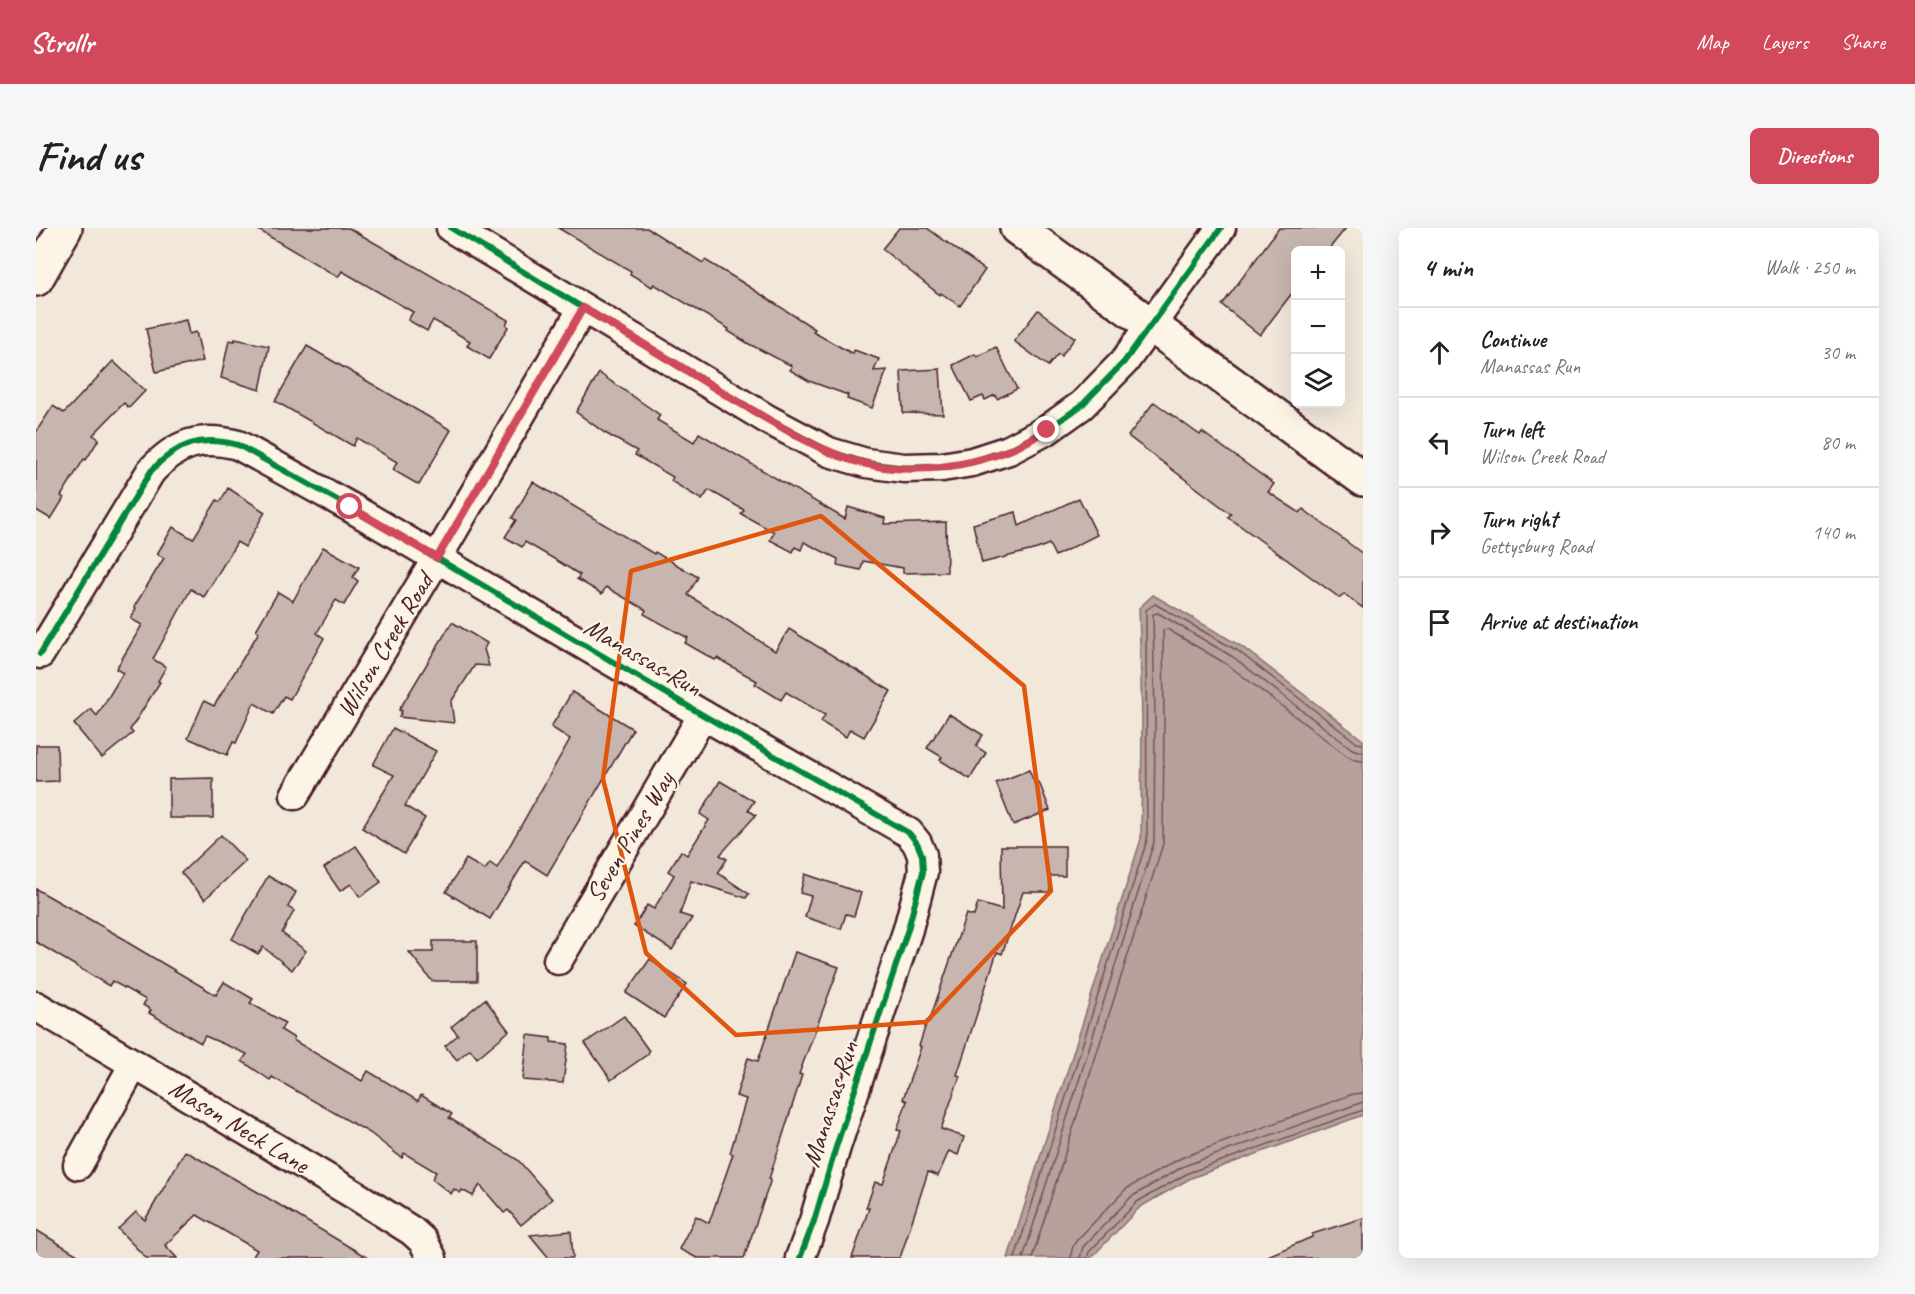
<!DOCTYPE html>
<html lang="en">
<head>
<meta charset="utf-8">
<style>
  body { margin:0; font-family:Caveat,sans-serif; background:#f6f6f6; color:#202124 }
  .controls { position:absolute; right:18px; top:18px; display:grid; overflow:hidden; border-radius:9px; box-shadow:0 6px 24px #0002 }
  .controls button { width:54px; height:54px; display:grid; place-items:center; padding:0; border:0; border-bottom:2px solid #e0e0e0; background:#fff; color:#202124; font:30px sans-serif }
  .stop { position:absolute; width:18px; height:18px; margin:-14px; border:4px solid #d1495b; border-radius:50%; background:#fff }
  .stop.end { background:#d1495b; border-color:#fff; box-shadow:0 2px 6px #0008 }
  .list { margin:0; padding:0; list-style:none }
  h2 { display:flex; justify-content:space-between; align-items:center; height:78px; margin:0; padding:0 24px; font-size:26px }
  h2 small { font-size:20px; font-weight:400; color:#757577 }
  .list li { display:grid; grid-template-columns:39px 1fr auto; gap:18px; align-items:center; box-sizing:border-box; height:90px; padding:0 24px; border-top:2px solid #e0e0e0 }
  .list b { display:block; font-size:22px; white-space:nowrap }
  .list p { margin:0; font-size:20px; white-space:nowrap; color:#757577 }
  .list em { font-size:20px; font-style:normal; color:#757577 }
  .icon { flex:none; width:33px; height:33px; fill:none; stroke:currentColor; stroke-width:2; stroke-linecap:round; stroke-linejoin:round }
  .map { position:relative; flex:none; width:1327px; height:1030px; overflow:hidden; border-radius:9px }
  header { display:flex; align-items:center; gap:36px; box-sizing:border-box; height:84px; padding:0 30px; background:#d1495b; color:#fff }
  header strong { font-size:28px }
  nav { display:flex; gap:33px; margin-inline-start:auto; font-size:21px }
  .intro { display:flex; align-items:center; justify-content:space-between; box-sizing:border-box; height:144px; padding:0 36px }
  h1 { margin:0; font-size:42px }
  .button { padding:15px 27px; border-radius:9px; background:#d1495b; color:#fff; font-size:21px; font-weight:700 }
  main { display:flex; gap:36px; padding:0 36px }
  aside { flex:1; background:#fff; border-radius:9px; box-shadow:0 6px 24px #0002 }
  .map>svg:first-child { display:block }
</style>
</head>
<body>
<header>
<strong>Strollr</strong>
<nav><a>Map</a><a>Layers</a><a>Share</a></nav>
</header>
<div class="intro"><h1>Find us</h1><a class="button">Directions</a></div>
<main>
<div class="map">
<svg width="1327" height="1030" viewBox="0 0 1327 1030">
  <rect width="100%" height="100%" fill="#f1e8da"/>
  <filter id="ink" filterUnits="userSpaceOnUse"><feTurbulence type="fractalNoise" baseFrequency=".0167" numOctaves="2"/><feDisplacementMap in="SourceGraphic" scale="12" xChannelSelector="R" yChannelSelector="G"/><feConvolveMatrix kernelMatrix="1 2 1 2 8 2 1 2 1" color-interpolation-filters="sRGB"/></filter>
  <g filter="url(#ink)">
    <polygon fill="#b6a19c" stroke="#8b6d6f" stroke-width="1.5" points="1117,367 1205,418 1327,512 1327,887 1155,950 1104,979 1055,1030 972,1030 1105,611 1106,492 1103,380"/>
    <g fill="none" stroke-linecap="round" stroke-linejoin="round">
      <g stroke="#755358" stroke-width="1.5">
        <polyline points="979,1030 1111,612 1110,382 1119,376 1202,423 1321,515 1327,516"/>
        <polyline points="987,1030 1118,614 1119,492 1117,386 1122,385 1197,429 1316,521 1327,524"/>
        <polyline points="996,1030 1127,616 1128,492 1127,402 1131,401 1192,437 1311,528 1319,532 1327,533"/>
        <polyline points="1035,1030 1036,1021 1040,1013 1090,961 1145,930 1317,866 1327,865"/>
        <polyline points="1044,1030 1047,1019 1095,969 1148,938 1327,874"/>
        <polyline points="1051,1030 1053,1024 1101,974 1152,945 1327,882"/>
      </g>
    </g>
    <g fill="#c7b6af" stroke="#4a1f2b" stroke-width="1.5">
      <polygon points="219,0 313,0 472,92 470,97 472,99 453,131 431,118 434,113 397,92 391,103 372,92 377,84 306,43 302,49"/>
      <polygon points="522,0 611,0 667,35 669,32 704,53 779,101 777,104 817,126 818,122 843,131 838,143 851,142 836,180 811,171 812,167 773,153 754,142 756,138 713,116 692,103 693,101 618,56 616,59 594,46 595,43"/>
      <polygon points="863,0 891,0 949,42 924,78 905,65 904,67 846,21"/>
      <polygon points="1243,0 1310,0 1292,22 1260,22 1260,60 1224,107 1186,77"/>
      <polygon points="1002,82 1039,110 1025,128 1022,126 1012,138 978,113"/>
      <polygon points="150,92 153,106 160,104 167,133 120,144 110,101"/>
      <polygon points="199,111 233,118 224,162 185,150 193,112 199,113"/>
      <polygon points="271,118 415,202 383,257 357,242 361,234 321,210 317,218 239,173"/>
      <polygon points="960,119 981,161 961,171 959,167 949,172 947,168 935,173 917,137 939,126 941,129"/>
      <polygon points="77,133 109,163 93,180 88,175 57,207 63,211 50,232 48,231 25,268 28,270 15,291 0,282 0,204 17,178 28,185"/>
      <polygon points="904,141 907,186 867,185 865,143"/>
      <polygon points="563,145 624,187 621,192 658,214 663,205 809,291 812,279 849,290 848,296 910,294 911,344 867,345 867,340 827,333 825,342 801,337 802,331 768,314 765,322 759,319 757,324 734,312 738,304 705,286 708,282 673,262 666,272 635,253 637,249 599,227 601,223 569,205 540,184"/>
      <polygon points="1118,174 1164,207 1166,204 1238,256 1232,264 1264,285 1267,281 1327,326 1327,380 1308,366 1304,370 1192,289 1195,286 1092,208"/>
      <polygon points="497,254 618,326 619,324 662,349 652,367 739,423 753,401 855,463 828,509 814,501 810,509 785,494 789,487 750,464 745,472 719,456 721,453 681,430 679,432 649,415 652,410 608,386 610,382 570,359 566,366 541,351 544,347 525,335 489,314 486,319 469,309 480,292 476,290"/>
      <polygon points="192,260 229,284 209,319 201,314 168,369 155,361 117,431 130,439 122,453 124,454 94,502 97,505 66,530 38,496 55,481 61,488 87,445 80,441 106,397 95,391 100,380 98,379 128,330 121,326 137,299 157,311 181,272 184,274"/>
      <polygon points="1043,270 1061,307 1019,328 1013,316 1001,321 946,335 937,296 980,284 983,298"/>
      <polygon points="287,319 323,339 317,349 322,353 308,377 300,372 281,405 288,410 254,471 248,468 237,486 218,475 200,515 197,514 191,527 152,510 168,473 178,478 223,404 220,402 242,364 257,373"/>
      <polygon points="416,394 451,415 448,421 453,438 439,437 415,474 418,495 363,489 366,483 363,482"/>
      <polygon points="536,464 597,501 511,647 489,633 454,691 410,664 430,631 449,642 454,635 461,640 534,511 515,499"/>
      <polygon points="913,486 947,507 940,518 950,525 934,551 904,532 906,529 891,520"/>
      <polygon points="357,500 400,523 369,578 389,590 368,626 326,600 358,547 337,537"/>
      <polygon points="0,517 21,517 22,553 0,554"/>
      <polygon points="993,542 999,556 1003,554 1014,582 977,597 960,555"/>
      <polygon points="177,550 177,590 133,590 133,551"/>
      <polygon points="684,553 718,573 712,582 720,587 684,627 691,631 682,645 713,666 710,670 655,653 644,686 656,690 636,722 598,698 611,677 618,681 638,647 632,643 645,623 651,627 673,592 664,586"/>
      <polygon points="185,607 210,633 169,671 145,645"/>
      <polygon points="320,618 345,654 324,669 315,656 304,663 288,640"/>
      <polygon points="965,618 1029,618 1029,648 1014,648 1014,664 987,664 966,726 961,724 921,847 924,848 905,901 928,909 922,927 913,923 902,948 892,944 864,1030 816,1030 833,980 830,980 839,954 847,956 865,903 861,902 871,873 867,871 885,819 883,818 891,793 893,794 930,686 938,688 942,675 966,682"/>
      <polygon points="769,646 825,665 818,688 810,686 805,701 769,689 775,668 764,665"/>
      <polygon points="232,648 260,664 252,679 258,683 246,705 270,723 256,742 227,719 222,726 196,711"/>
      <polygon points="0,661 90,712 89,713 180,767 188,754 217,771 214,775 249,795 245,802 258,810 257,812 326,853 332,843 382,873 385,867 416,886 413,890 482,932 516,971 485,997 472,982 468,985 444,957 437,968 426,962 424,965 418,961 415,966 396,951 400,944 368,925 366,930 334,905 236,849 234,852 206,833 211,826 169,808 165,815 113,785 115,782 107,777 110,772 76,753 73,758 0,714"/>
      <polygon points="397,713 441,713 441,753 396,753 373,724 397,724"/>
      <polygon points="759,724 803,739 763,846 766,847 733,951 735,951 708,1030 661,1030 643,1021 660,988 673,995 697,926 694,925 710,871 700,868 712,830 722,833"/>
      <polygon points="614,731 651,756 628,790 590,765"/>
      <polygon points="449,771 473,803 441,830 434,821 421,832 409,818 422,807 415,799"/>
      <polygon points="588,788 613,823 612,826 575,852 549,815"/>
      <polygon points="492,807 515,810 515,814 532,816 527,855 487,852"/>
      <polygon points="149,923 220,963 332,1030 216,1030 221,1022 161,987 129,1017 141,1030 110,1030 82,1001 100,984 109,992"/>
      <polygon points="1327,990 1327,1030 1227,1030 1276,1009 1276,1006"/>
      <polygon points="0,1002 47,1030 0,1030"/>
      <polygon points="535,1003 537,1030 513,1030 494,1007"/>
    </g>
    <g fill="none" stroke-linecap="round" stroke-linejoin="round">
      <defs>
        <g id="street">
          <polyline points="415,0 731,191 793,224 830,235 868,240 906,239 936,234 973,222 1011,202 1046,177 1088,134 1185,0"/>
          <path d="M4 426 115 243C141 215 165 207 202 217L314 279 667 487 873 605 881 615 886 627 887 644 872 701 800 919 778 993 764 1030"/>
          <polyline points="259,567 401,330 547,80"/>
          <polyline points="522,732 667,487"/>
          <polyline points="0,778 319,967 376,1003 387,1013 396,1030"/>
          <polyline points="42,937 98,836"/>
        </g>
        <polyline id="secondary" points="981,0 1327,251"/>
        <polyline id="primary" points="0,51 29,0"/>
      </defs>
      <use href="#street" stroke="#4a1f2b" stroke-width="33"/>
      <use href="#secondary" stroke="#4a1f2b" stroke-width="38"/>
      <use href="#primary" stroke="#4a1f2b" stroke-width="38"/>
      <use href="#street" stroke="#fcf5e5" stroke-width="28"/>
      <use href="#secondary" stroke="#fcf5e5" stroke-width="33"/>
      <use href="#primary" stroke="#fcf5e5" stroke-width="33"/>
      <defs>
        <g id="cycleway">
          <polyline points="415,0 731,191 793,224 830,235 868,240 906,239 936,234 973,222 1011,202 1046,177 1088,134 1185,0"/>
          <path d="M4 426 115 243C141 215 165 207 202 217L314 279 667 487 873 605 881 615 886 627 887 644 872 701 800 919 778 993 764 1030"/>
        </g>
      </defs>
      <use href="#cycleway" stroke="#fcf5e5" stroke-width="10"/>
      <use href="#cycleway" stroke="#00873e" stroke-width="6"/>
    </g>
  </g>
  <g fill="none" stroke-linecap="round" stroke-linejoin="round" filter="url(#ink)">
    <path stroke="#d1495b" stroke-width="8" d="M314 279 401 330 547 80C596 109 644 138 692 168 725 187 758 208 792 223 848 249 915 244 971 223 985 218 998 209 1011 202"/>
  </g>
  <path fill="none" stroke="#e0560e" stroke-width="4.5" stroke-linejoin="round" d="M785 288 988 458 1015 663 890 794 700 807 610 725 567 551 595 343Z"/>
  <g text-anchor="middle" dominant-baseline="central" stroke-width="4.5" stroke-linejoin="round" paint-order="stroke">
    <g font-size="26" fill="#4a1f2b" stroke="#fcf5e5">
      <text transform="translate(349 417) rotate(-59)">Wilson Creek Road</text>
      <text transform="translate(607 429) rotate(30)">Manassas Run</text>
      <text transform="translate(594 609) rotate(-59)">Seven Pines Way</text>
      <text transform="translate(794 876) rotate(-72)">Manassas Run</text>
      <text transform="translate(203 898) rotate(31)">Mason Neck Lane</text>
    </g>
  </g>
</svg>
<div class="controls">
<button>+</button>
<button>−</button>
<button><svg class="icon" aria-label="layers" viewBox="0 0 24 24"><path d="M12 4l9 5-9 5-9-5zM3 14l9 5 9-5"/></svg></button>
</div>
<div class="stop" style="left:314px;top:279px"></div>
<div class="stop end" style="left:1011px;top:202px"></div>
</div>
<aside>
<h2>4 min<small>Walk · 250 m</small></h2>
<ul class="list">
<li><svg class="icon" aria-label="ahead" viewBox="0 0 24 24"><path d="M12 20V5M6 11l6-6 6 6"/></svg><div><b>Continue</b><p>Manassas Run</p></div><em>30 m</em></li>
<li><svg class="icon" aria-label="left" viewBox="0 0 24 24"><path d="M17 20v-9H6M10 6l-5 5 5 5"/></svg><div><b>Turn left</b><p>Wilson Creek Road</p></div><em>80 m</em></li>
<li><svg class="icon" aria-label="right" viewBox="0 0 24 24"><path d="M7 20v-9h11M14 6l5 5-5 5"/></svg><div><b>Turn right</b><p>Gettysburg Road</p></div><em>140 m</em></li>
<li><svg class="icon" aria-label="arrive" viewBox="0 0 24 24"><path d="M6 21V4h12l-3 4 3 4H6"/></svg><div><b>Arrive at destination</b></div></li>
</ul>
</aside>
</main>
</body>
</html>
